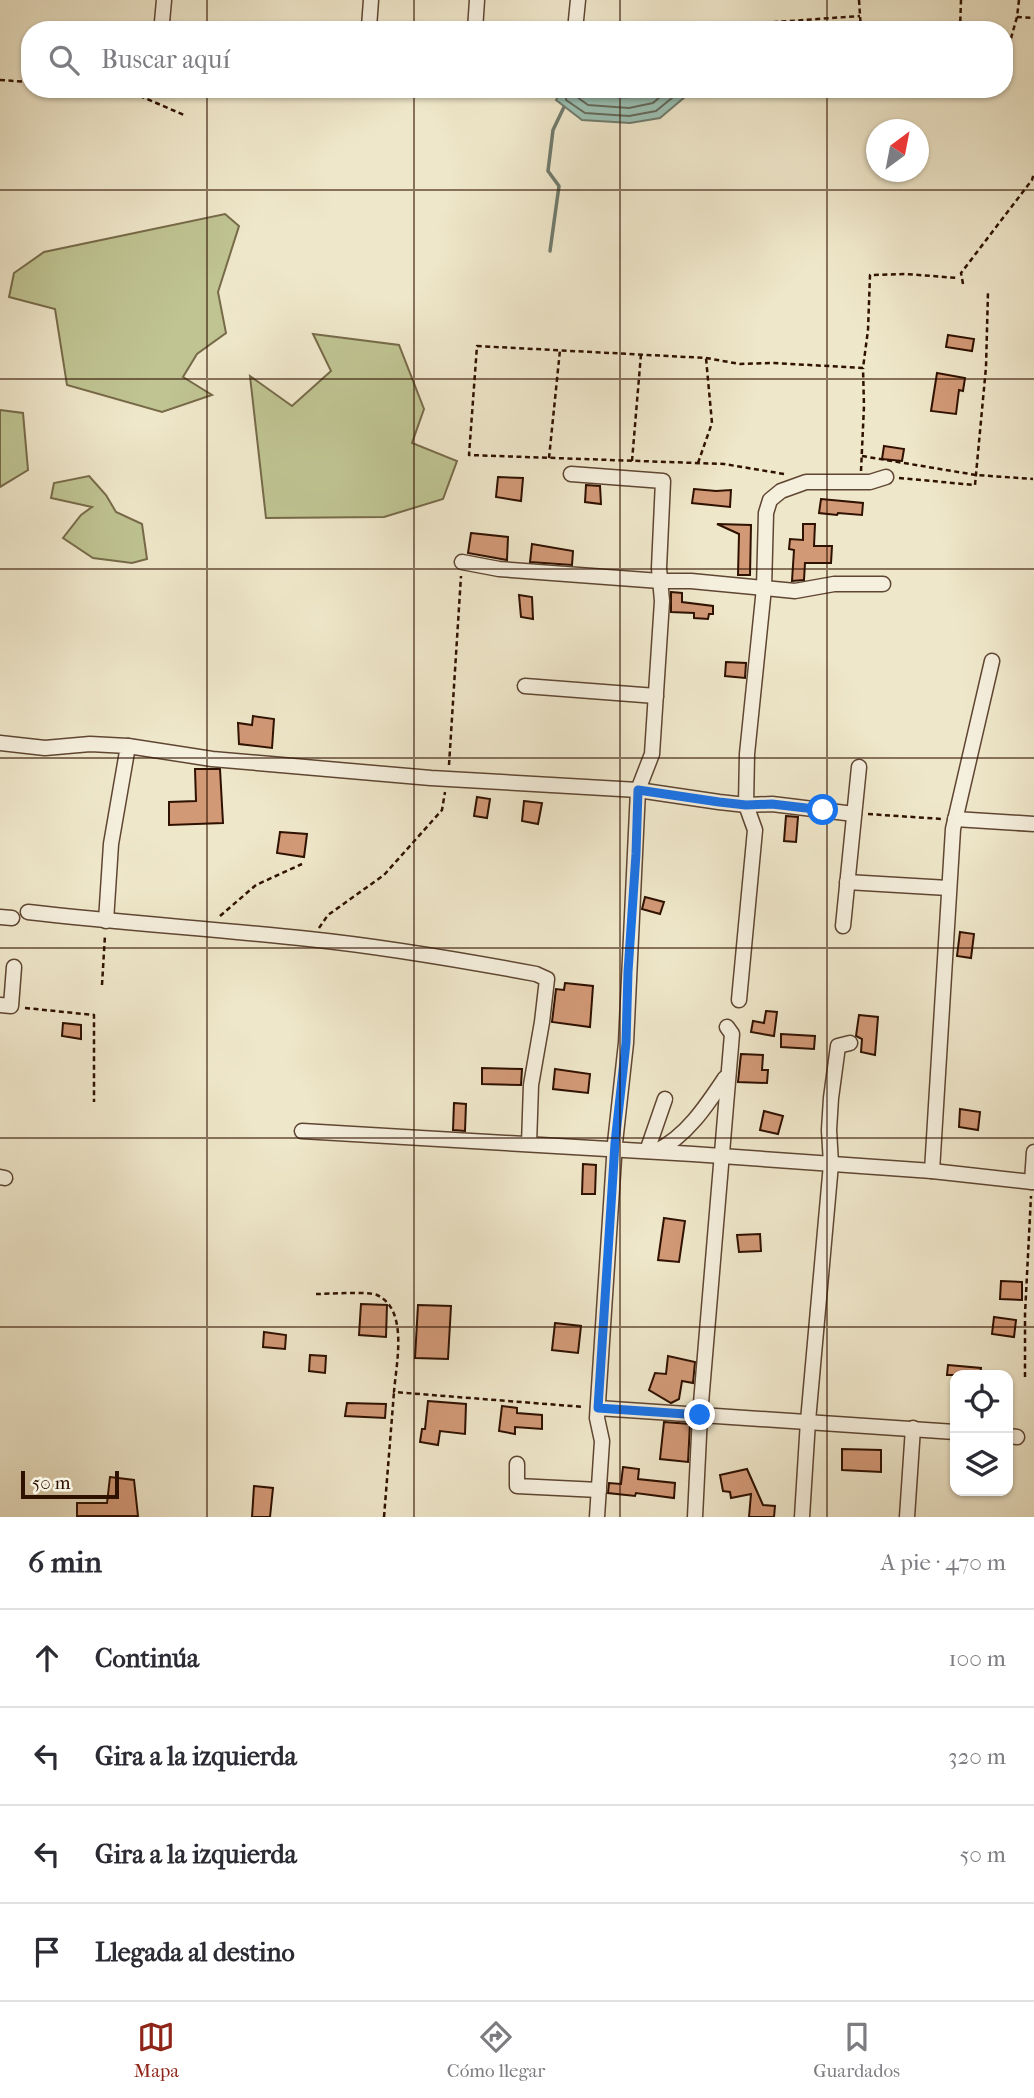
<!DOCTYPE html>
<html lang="es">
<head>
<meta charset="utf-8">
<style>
  body { margin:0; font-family:"IM FELL French Canon",serif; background:#f2f2f3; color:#2b2b33 }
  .controls { position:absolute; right:21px; bottom:21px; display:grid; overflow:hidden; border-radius:14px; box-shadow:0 2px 5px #0004 }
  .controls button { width:63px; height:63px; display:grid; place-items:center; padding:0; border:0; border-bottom:2px solid #e1e1e2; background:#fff; color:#2b2b33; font:35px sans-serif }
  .compass { position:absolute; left:866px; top:119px; width:63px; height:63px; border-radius:50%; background:#fff; box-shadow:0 2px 5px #0004; rotate:32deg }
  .scale { position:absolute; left:21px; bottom:18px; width:98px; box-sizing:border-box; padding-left:7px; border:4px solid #2f1100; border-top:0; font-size:19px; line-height:24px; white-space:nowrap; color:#2f1100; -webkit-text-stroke:5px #f5efdd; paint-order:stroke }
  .stop { position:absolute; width:21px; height:21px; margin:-16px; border:5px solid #1a73e8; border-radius:50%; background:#fff }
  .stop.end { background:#1a73e8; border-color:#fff; box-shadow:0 2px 7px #0008 }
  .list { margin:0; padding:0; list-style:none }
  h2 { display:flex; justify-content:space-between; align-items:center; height:91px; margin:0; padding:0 28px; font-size:30px }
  h2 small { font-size:23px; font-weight:400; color:#7c7c81 }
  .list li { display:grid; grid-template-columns:46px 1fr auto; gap:21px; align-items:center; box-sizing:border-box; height:98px; padding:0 28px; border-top:2px solid #e1e1e2 }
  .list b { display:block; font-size:26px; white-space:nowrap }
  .list em { font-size:23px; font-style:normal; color:#7c7c81 }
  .icon { flex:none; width:38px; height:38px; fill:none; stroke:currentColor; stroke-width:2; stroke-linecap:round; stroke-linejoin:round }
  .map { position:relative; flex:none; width:1034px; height:1517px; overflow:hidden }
  .search { position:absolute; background:#fff; box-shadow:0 2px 5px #0004; left:21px; right:21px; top:21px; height:77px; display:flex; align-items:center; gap:18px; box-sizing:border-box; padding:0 24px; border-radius:28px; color:#7c7c81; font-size:26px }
  .sheet { height:483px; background:#fff }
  nav { display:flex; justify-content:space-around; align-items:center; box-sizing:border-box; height:98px; border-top:2px solid #e1e1e2; background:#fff; font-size:19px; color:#7c7c81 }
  nav a { display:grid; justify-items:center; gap:4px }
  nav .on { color:#8f2418 }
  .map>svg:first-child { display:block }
</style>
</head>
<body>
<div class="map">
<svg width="1034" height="1517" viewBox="0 0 1034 1517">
  <rect width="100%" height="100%" fill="#efe7ca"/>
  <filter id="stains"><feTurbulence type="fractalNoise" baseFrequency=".00286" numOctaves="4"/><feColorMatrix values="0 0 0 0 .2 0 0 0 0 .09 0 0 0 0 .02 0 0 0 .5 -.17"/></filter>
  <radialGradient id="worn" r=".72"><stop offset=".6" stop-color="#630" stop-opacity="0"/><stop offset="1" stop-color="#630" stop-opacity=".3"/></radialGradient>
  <g fill="#bfc492" stroke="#776a49" stroke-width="2">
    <polygon points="225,214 239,226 218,292 226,333 197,354 183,377 212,395 162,412 67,385 55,309 9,297 14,273 44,252"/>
    <polygon points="313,334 399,345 424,409 412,443 457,461 443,499 384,517 266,518 250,376 292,406 331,371"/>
    <polygon points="0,410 23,413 28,470 0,487"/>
    <polygon points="89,476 106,495 116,512 142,524 147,559 132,563 93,558 63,538 81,515 92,507 51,498 54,483"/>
  </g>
  <polygon fill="#9ac0b3" stroke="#6f7a6b" stroke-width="2" points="562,89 686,89 686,96 660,118 630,123 582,120 556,100"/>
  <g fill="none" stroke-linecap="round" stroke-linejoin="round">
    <g stroke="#64685a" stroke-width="2">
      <polyline points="567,89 566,100 585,113 629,116 656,111 678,93 679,89"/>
      <polyline points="576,89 577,97 588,105 629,108 653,103 669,89"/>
      <path d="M587 89 592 95C611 96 637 102 653 89"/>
    </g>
    <polyline stroke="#6f7a6b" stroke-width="3.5" points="550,251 559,186 548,171 553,130 564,107"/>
  </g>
  <g fill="#d29977" stroke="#2f1100" stroke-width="2">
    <polygon points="948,335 974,339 972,351 946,347"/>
    <polygon points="937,373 965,378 963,391 959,390 956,414 931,411"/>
    <polygon points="884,446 904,449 902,461 882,459"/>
    <polygon points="498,477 523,478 521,501 496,497"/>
    <polygon points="586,485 600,486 601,504 585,502"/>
    <polygon points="694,489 716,491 731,490 730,507 692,503"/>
    <polygon points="821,499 863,503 862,515 838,513 837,515 819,513"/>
    <polygon points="717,524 751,525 750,575 738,575 739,534"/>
    <polygon points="803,524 815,524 814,546 832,546 831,563 805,563 804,580 792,581 794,550 789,549 790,539 803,540"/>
    <polygon points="471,533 508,537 507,560 468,553"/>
    <polygon points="532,544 573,551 572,565 530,562"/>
    <polygon points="671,592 682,593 682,602 713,606 713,614 709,614 708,619 694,618 694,613 671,612"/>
    <polygon points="519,595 532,597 533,619 521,617"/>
    <polygon points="726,662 746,663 745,678 725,676"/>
    <polygon points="253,716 274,719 272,748 239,744 238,723 252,725"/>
    <polygon points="195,769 220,769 223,823 169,825 169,802 196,801"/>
    <polygon points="477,797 490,799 487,818 474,816"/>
    <polygon points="524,801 542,803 538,824 522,821"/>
    <polygon points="786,816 798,817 796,842 784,841"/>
    <polygon points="280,832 307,834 304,857 277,853"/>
    <polygon points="645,897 664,902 660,914 642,909"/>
    <polygon points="960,932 974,934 971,958 957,956"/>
    <polygon points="565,983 593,986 590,1027 552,1022 556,989 564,990"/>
    <polygon points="766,1011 777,1012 774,1036 751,1032 753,1021 764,1023"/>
    <polygon points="859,1015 878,1017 875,1055 861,1052 862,1039 856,1036"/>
    <polygon points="63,1023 81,1025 81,1039 62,1036"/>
    <polygon points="781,1034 815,1036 814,1049 781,1047"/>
    <polygon points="741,1054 763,1055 762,1070 768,1070 767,1083 738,1082"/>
    <polygon points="482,1068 522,1069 521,1085 482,1084"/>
    <polygon points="555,1069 590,1074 588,1093 553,1089"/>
    <polygon points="454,1103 466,1104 465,1131 453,1130"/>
    <polygon points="960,1109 980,1112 978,1130 959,1127"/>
    <polygon points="764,1111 783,1116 778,1134 760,1130"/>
    <polygon points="583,1164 596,1165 595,1194 582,1194"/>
    <polygon points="664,1218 685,1221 679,1262 658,1260"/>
    <polygon points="760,1234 761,1251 739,1252 737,1235"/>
    <polygon points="1001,1281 1022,1282 1022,1300 1000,1299"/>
    <polygon points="361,1304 387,1305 386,1337 359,1335"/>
    <polygon points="418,1305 451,1306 448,1359 415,1358"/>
    <polygon points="994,1317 1016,1320 1014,1337 992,1334"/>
    <polygon points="555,1323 581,1326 578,1353 552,1350"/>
    <polygon points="264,1332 286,1335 285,1349 263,1347"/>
    <polygon points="310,1355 326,1356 325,1373 309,1371"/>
    <polygon points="668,1356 695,1362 693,1383 682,1381 679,1399 671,1403 649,1390 655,1373 666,1374"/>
    <polygon points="948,1365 981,1368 980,1375 947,1375"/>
    <polygon points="428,1401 466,1404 465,1434 440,1431 438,1445 420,1442 422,1429 425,1429"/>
    <polygon points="347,1403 386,1404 385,1418 345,1416"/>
    <polygon points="502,1406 517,1408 517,1413 542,1415 542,1429 515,1427 515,1434 499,1431"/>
    <polygon points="664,1422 690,1424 688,1462 660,1459"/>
    <polygon points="842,1449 881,1450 881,1472 842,1470"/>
    <polygon points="623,1467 639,1469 638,1479 675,1483 674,1498 636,1493 635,1496 608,1493 609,1483 621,1484"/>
    <polygon points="747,1469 763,1505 775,1506 774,1517 749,1517 751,1494 731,1498 730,1492 723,1491 720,1475"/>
    <polygon points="110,1477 134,1480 138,1516 77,1516 77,1503 107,1503"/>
    <polygon points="254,1486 273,1488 270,1517 252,1517"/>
  </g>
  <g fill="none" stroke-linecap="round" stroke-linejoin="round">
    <defs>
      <g id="minor">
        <polyline points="162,22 164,0"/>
        <polyline points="369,27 371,0"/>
        <polyline points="475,30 477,0"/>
        <polyline points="575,30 578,0"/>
        <polyline points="571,474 663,481 659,568 662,601 652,754 638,790 626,1043 615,1143 597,1418 602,1441 597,1517"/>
        <polyline points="462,562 499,569 660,581 691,581 795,591 834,584 883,584"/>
        <polyline points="525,686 656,696"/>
        <polyline points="0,743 45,748 90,744 128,746 111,844 106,921"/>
        <polyline points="128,746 212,759 431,778 638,790 719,802 746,805 772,804 854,814"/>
        <polyline points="955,819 1034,824"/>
        <polyline points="847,882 948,888"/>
        <path d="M28 912C122 923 216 929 309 939 385 947 461 960 536 974L547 979 542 1022 531 1085 529 1144"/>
        <polyline points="0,917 12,918"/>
        <polyline points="843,926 859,767"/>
        <polyline points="739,1000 755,830 746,805 747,754 764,588 766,513 770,500 781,491 806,482 870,482 886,477"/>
        <polyline points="0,1005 11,1006 14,967"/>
        <polyline points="302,1131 693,1154 932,1171 1032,1182"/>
        <polyline points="647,1151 665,1099"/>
        <path d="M656 1151C686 1137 707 1105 725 1078"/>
        <polyline points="1034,1152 1032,1182 1034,1182"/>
        <polyline points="932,1171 953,829 992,661"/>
        <polyline points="0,1177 5,1178"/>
        <polyline points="598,1408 955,1432"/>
        <polyline points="1008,1436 1017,1437"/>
        <polyline points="517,1464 517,1486 599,1490"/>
        <polyline points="695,1517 700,1415 732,1034 727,1027"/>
        <polyline points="802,1517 808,1421 831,1164 829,1130 831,1098 838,1046 850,1043"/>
        <polyline points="907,1517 913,1428"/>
      </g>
    </defs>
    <use href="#minor" stroke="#5f4632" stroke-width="17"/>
    <g stroke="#2f1100" stroke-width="2.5" stroke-dasharray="5 3.5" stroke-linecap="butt">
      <polyline points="859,0 861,30"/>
      <polyline points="1019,0 1017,17 1034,18"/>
      <polyline points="176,25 198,30"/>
      <polyline points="705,27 860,16"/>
      <polyline points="250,30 280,30"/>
      <polyline points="960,30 961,0"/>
      <polyline points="1004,63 1017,17"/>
      <polyline points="0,80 30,82"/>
      <polyline points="124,89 184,115"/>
      <polyline points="963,284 961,273 1032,180 1034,173"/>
      <polyline points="862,456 976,475 1033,479"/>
      <polyline points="549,458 560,350"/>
      <polyline points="632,461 641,354"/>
      <polyline points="698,463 712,423 706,358"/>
      <polyline points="861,471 864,406 863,368"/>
      <polyline points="784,474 724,464 469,455 477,346 706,358 740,364 774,363 863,368 868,330 870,275 906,274 958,278"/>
      <polyline points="899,478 975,485 986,367 988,292"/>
      <polyline points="449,765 461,576"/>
      <polyline points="868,814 942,819"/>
      <polyline points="220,916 256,885 302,864"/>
      <polyline points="319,928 328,915 384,875 442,810 445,792"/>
      <polyline points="102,985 105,935"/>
      <polyline points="25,1008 94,1015 94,1102"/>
      <path d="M316 1294C328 1294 368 1291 377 1295 409 1310 396 1364 394 1392L584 1407"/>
      <polyline points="1025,1377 1025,1314 1031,1196"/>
      <polyline points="384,1517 394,1392"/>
    </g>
    <use href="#minor" stroke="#f5efdd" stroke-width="14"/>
  </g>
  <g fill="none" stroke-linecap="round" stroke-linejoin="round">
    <polyline stroke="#1a73e8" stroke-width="9" points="700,1415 598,1408 615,1143 626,1043 628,972 636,854 638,790 719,802 746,805 772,804 823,810"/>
  </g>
  <path fill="none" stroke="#2f1100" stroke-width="2" stroke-opacity="0.55" d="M207 0V30M414 0V30M620 0V30M827 0V30M207 89V1517M414 89V1517M620 89V1517M827 89V1517M0 190H1034M0 379H1034M0 569H1034M0 758H1034M0 948H1034M0 1138H1034M0 1327H1034"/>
  <rect width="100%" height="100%" filter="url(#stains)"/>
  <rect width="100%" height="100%" fill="url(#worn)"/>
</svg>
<div class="controls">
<button><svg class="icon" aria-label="locate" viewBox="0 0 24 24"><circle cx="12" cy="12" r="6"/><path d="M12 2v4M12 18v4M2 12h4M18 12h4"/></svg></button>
<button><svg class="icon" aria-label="layers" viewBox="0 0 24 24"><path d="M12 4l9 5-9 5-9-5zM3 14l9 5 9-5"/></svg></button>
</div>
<svg class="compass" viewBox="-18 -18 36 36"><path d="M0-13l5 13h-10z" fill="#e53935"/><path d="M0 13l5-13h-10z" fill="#7c7c81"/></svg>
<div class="scale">50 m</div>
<div class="stop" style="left:823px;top:810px"></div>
<div class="stop end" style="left:700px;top:1415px"></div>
<div class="search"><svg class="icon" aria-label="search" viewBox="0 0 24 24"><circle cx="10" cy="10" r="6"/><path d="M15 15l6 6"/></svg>Buscar aquí</div>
</div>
<section class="sheet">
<h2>6 min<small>A pie · 470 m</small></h2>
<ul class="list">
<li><svg class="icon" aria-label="ahead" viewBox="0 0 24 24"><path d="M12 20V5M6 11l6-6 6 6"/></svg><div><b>Continúa</b></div><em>100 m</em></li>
<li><svg class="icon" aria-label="left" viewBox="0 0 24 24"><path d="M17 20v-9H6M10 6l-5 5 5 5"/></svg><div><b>Gira a la izquierda</b></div><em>320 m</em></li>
<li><svg class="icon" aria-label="left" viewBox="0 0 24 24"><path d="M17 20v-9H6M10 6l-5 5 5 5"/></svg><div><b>Gira a la izquierda</b></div><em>50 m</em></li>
<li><svg class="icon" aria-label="arrive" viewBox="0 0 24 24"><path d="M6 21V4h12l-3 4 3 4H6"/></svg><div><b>Llegada al destino</b></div></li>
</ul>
</section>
<nav>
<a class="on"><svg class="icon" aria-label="map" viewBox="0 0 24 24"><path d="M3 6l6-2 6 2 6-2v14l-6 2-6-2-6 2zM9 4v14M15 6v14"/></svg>Mapa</a>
<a><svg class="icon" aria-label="directions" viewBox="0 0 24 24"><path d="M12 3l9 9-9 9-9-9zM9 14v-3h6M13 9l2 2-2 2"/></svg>Cómo llegar</a>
<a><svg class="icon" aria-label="saved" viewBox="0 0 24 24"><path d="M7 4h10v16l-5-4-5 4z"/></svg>Guardados</a>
</nav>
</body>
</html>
